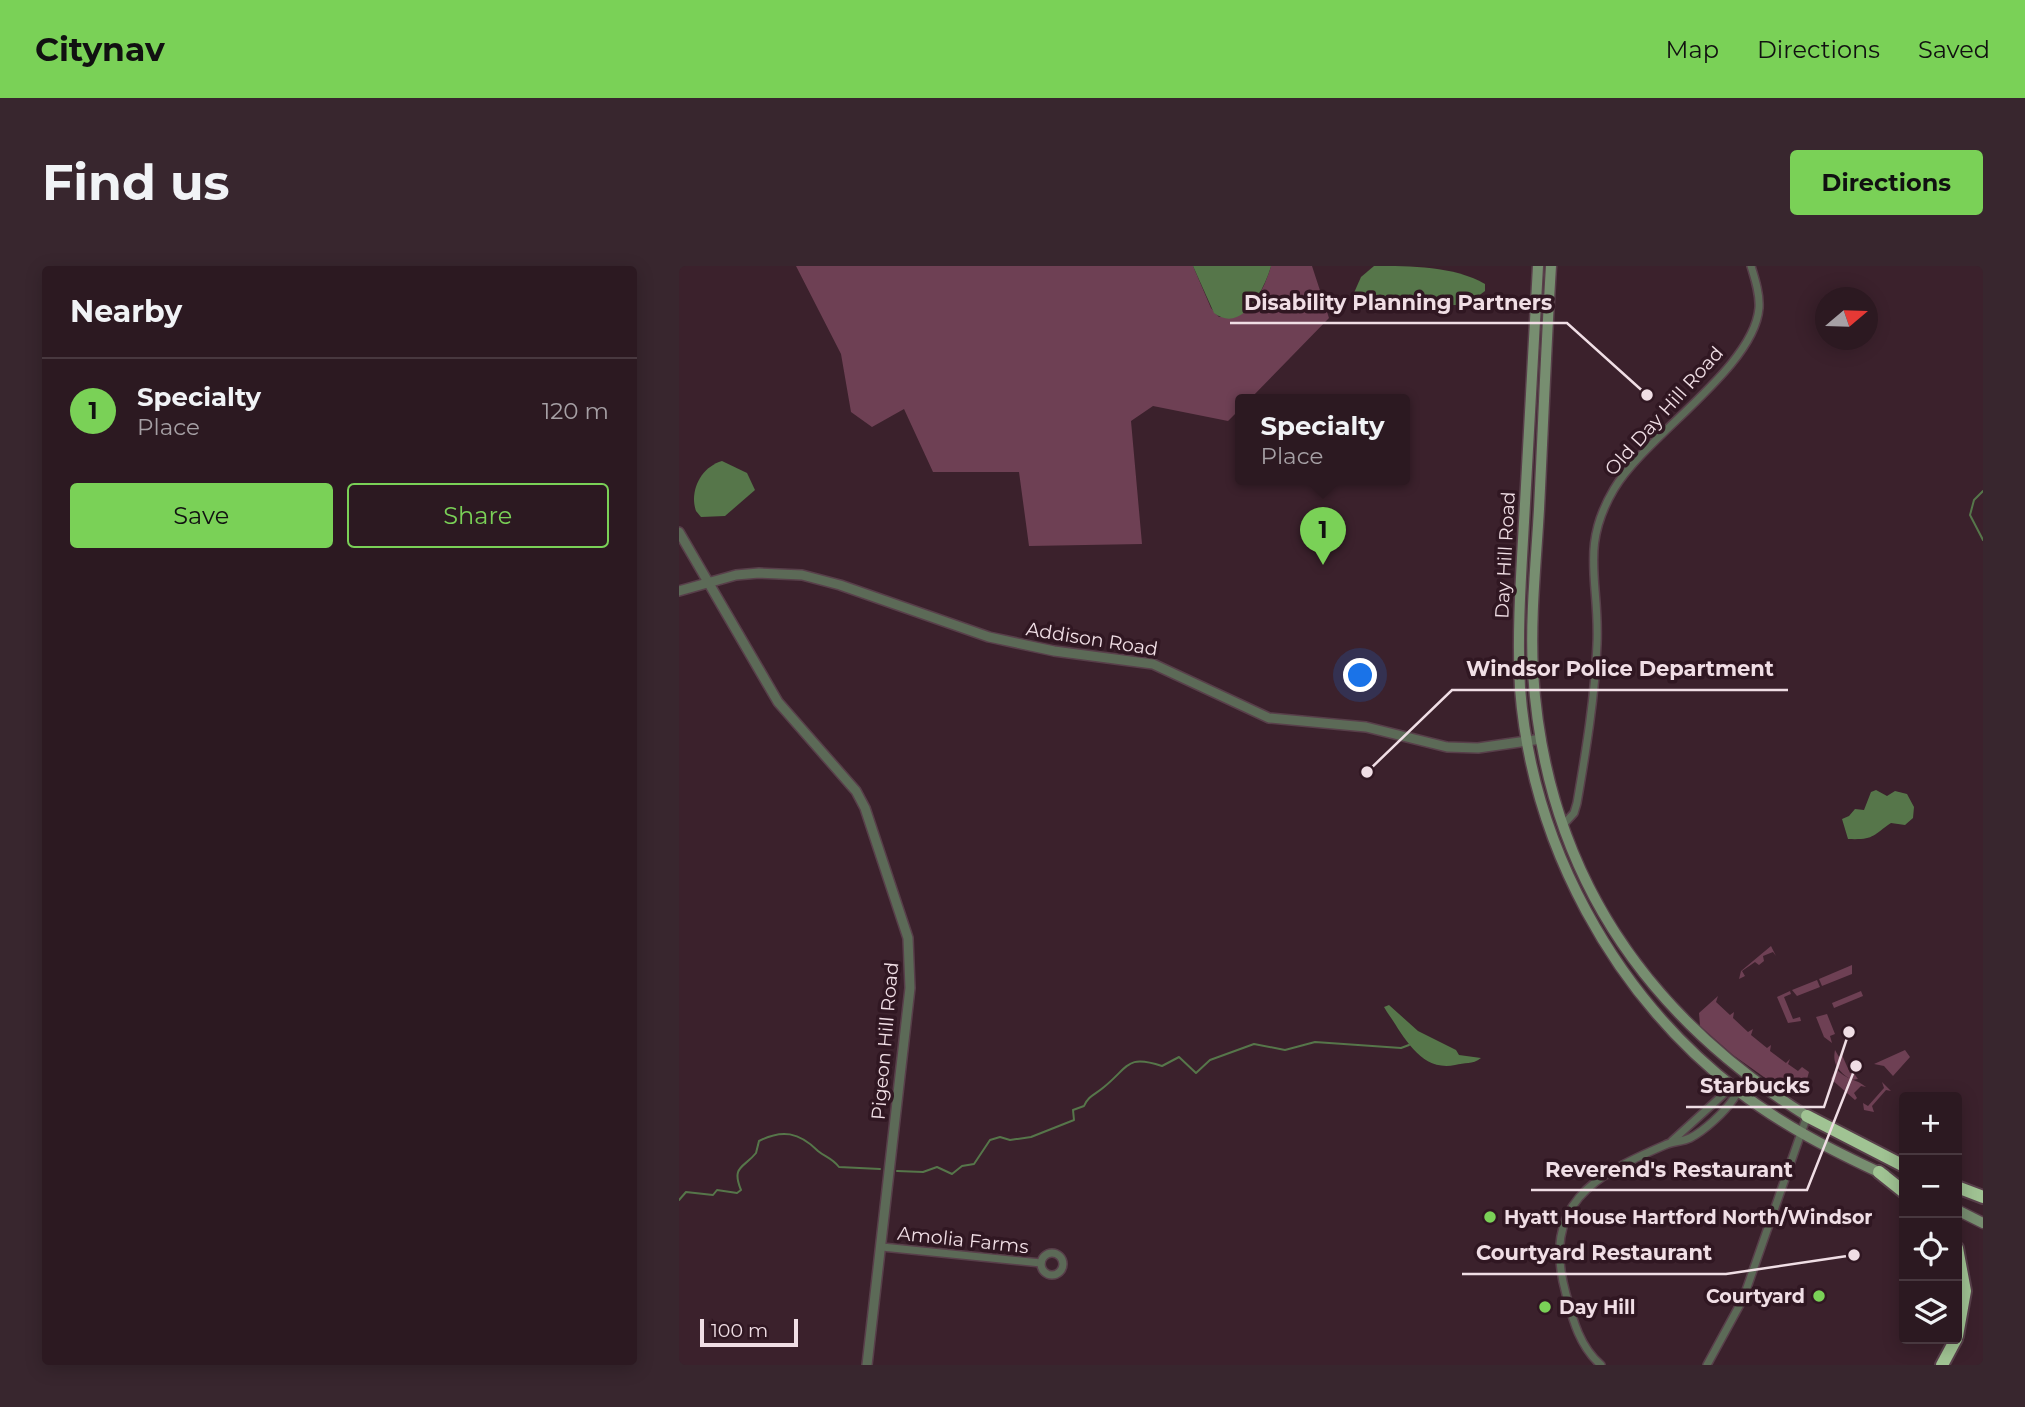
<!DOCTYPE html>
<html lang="en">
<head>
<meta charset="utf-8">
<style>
  body { margin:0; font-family:Montserrat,sans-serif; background:#38262e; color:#f1f3f6 }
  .controls { position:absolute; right:21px; bottom:21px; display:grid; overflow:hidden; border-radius:7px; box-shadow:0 4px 18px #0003 }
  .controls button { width:63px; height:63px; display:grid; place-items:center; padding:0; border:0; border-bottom:2px solid #48383f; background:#2c1921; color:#f1f3f6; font:35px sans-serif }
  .compass { position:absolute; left:1136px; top:21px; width:63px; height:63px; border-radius:50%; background:#2c1921; box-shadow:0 4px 18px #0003; rotate:71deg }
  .scale { position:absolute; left:21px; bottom:18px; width:98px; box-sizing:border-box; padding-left:7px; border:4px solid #f0dee5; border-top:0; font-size:19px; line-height:24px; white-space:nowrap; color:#f0dee5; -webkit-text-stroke:5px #301722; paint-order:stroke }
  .you { position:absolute; left:682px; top:410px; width:24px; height:24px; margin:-18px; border:5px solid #fff; border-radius:50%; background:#1a73e8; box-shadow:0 0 0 10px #1a73e833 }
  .badge { display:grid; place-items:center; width:46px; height:46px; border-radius:50%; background:#7ad157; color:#111; font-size:23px; font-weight:700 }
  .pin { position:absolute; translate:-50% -58px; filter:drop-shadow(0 2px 4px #0008) }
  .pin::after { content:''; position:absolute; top:37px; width:24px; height:21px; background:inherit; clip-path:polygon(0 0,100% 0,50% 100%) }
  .popup { position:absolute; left:556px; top:128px; width:175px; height:91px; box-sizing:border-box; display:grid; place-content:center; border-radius:7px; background:#2c1921; filter:drop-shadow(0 2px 5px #0005); font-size:23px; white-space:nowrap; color:#a6a0a5 }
  .popup b { font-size:26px; color:#f1f3f6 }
  .popup::after { content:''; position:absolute; left:50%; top:100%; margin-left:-14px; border:14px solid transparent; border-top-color:#2c1921 }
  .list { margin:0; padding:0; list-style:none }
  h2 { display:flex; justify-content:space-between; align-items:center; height:91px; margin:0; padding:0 28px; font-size:30px }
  h2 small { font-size:23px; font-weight:400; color:#a6a0a5 }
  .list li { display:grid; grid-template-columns:46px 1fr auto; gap:21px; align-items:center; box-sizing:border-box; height:105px; padding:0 28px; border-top:2px solid #48383f }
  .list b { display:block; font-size:26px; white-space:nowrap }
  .list p { margin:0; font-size:23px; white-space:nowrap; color:#a6a0a5 }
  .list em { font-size:23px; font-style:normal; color:#a6a0a5 }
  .actions { display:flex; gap:14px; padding:21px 28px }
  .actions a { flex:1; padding:16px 0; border:2px solid #7ad157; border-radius:7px; text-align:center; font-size:24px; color:#7ad157 }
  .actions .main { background:#7ad157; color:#111 }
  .icon { flex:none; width:38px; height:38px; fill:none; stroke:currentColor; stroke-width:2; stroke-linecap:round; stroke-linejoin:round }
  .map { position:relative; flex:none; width:1304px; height:1099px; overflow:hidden; border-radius:7px }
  header { display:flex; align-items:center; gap:42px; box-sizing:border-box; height:98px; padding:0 35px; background:#7ad157; color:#111 }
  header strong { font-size:33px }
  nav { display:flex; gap:38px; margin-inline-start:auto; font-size:24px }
  .intro { display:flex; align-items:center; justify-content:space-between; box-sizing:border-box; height:168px; padding:0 42px }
  h1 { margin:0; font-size:49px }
  .button { padding:18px 32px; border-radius:7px; background:#7ad157; color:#111; font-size:24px; font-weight:700 }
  main { display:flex; gap:42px; padding:0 42px }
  aside { flex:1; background:#2c1921; border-radius:7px; box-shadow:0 4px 18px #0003 }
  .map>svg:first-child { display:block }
</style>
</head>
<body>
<header>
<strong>Citynav</strong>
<nav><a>Map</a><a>Directions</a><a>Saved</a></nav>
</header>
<div class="intro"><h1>Find us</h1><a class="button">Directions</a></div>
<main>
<aside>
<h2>Nearby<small></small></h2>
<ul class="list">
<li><span class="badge">1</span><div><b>Specialty</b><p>Place</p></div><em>120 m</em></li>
</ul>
<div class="actions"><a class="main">Save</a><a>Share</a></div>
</aside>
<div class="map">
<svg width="1304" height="1099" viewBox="0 0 1304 1099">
  <rect width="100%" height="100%" fill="#3b212c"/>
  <g fill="#6e4054">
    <path d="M117 0H514L532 42 540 51C571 52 584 27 592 0H633L650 52 571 133H562V142L549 155 474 140 452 155 463 278 350 280 340 206H254L225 143 193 161 172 146 162 88Z"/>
    <polygon points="1092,680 1097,690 1094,686 1084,690 1085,695 1080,699 1076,696 1063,705 1066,710 1060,713 1062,705"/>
    <polygon points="1173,699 1173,708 1143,720 1140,713"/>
    <polygon points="1138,714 1141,721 1118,730 1113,724"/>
    <polygon points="1111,725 1112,728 1105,731 1114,753 1121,751 1122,755 1109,757 1098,731"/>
    <polygon points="1182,725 1184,730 1155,742 1153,737"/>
    <polygon points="1039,730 1037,736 1051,749 1055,746 1054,752 1069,766 1074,763 1072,769 1088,782 1092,779 1091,785 1107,797 1111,793 1109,798 1119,805 1123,801 1130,806 1125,824 1116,829 1106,826 1054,789 1021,760 1020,747"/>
    <polygon points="1148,748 1156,768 1151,770 1153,777 1145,771 1137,751"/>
    <path d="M1156 784 1160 791 1163 789 1171 807 1174 806 1179 813 1172 814C1160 805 1153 799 1156 784Z"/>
    <polygon points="1226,784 1231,791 1214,810 1205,800 1195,798"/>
    <path d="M1157 803C1167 814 1178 813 1187 821L1182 820 1175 827 1178 832 1176 834 1152 813Z"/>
    <polygon points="1203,816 1212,825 1207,824 1193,840 1195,846 1185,844 1184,837 1189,840 1205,822"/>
  </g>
  <g fill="#56764a">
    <path d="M514 0H592C586 21 564 69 535 47Z"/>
    <path d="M695 0C732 0 775 0 806 18V25L790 37 778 39 681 40 674 29 682 11Z"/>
    <path d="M43 195 68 207 76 224 46 250 22 251 17 245C10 225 22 201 43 195Z"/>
    <path d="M1197 524 1208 530 1216 525 1228 528 1235 541 1234 552 1226 559 1212 557C1193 570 1195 574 1169 573L1163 553 1170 550 1176 543 1185 544 1192 526Z"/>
    <path d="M710 739 739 765 777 784 780 789 802 792C793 799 786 796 776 799 741 806 725 770 708 746L705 741Z"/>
  </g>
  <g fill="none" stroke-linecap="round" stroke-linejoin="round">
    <g stroke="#56764a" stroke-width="2">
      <polyline points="1304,225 1295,234 1291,249 1304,274"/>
      <path d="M218 905 244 906 258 901 273 908 283 900 295 898 311 874 321 871 331 874 352 871 395 854 394 844 405 840C409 830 417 828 425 821 450 801 447 788 483 800L500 791 517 807 531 794 575 778 606 784 636 776 722 782 730 779"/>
      <path d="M0 934 7 926 34 929 38 924 58 927 62 924C52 900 65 902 77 887L80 875C103 863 120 866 139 885 146 891 153 892 160 901L201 903"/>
    </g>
    <defs>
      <g id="minor">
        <path d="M884 559 895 547 898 537C907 485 916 430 918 378 921 316 900 282 935 223 967 169 1075 102 1080 42 1081 28 1076 13 1072 0"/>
        <polyline points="993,875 1047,826 1057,823"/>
        <polyline points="203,981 362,997"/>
        <circle cx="373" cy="998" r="11"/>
        <path d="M922 1099C901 1081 894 1055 887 1028 862 938 914 910 986 879 994 875 1003 876 1011 872 1025 865 1046 846 1055 832 1060 824 1061 818 1068 810"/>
        <polyline points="1028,1099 1064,1033 1128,850"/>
      </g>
      <g id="tertiary">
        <polyline points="0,266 99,436 177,525 186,542 229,672 231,722 188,1099"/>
        <polyline points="0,325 57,309 80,307 123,309 161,319 310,371 375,385 474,398 590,452 687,461 768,481 799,482 862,473"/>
      </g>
      <g id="secondary">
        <path d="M859 0C854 85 850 171 845 256 842 311 838 367 841 422 853 578 934 728 1058 824 1103 859 1154 885 1206 909"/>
        <path d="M872 0C867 81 864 162 860 243 857 297 851 352 854 406 866 603 963 747 1128 850"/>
        <polyline points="1278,944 1304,957"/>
      </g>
      <g id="motorway">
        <polyline points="1128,850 1225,900"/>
        <polyline points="1200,906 1225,926"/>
        <polyline points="1278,921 1304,931"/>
        <polyline points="1278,982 1286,1025 1278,1070"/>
        <polyline points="1263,1099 1277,1073"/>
      </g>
    </defs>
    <use href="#minor" stroke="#583f4a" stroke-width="10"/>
    <use href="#tertiary" stroke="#583f4a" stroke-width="12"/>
    <use href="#secondary" stroke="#583f4a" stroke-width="13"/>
    <use href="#motorway" stroke="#583f4a" stroke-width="16"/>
    <use href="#minor" stroke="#5c6a57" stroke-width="7"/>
    <use href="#tertiary" stroke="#5c6a57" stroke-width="9"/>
    <use href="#secondary" stroke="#778e70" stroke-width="10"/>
    <use href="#motorway" stroke="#a0c393" stroke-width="12"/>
  </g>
  <g fill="#7ad157" stroke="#301722" stroke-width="2.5">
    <circle cx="811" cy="951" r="7"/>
    <circle cx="1140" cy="1030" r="7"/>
    <circle cx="866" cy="1041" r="7"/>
  </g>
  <g text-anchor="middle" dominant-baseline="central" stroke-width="7" stroke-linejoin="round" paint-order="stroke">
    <g font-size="19" fill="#f0dee5" stroke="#301722">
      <text transform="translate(985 145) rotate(-48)">Old Day Hill Road</text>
      <text transform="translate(826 289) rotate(-87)">Day Hill Road</text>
      <text transform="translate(413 373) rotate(9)">Addison Road</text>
      <text transform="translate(206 775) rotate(-85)">Pigeon Hill Road</text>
      <text transform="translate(284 974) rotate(6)">Amolia Farms</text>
    </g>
    <g font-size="19" font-weight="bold" fill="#f0dee5" stroke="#301722" text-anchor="start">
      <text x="825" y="951">Hyatt House Hartford North/Windsor</text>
      <text x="1126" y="1030" text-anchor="end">Courtyard</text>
      <text x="880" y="1041">Day Hill</text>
    </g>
  </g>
  <path fill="none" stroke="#f0dee5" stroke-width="2.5" d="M968 129L888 57H551M688 506L773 424H1109M1170 766L1145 841H1007M1177 800L1128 924H852M1175 989L1047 1008H783"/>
  <g fill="#f0dee5" stroke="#301722" stroke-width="2.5">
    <circle cx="968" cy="129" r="7"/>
    <circle cx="688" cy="506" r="7"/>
    <circle cx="1170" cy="766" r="7"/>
    <circle cx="1177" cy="800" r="7"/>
    <circle cx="1175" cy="989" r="7"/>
  </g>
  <g font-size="21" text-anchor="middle" font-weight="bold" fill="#f0dee5" stroke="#301722" stroke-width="7" stroke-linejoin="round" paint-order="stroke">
    <text x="719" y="44">Disability Planning Partners</text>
    <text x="941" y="410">Windsor Police Department</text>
    <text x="1076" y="827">Starbucks</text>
    <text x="990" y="911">Reverend's Restaurant</text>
    <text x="915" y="994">Courtyard Restaurant</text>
  </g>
</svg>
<div class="controls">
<button>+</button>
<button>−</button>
<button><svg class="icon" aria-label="locate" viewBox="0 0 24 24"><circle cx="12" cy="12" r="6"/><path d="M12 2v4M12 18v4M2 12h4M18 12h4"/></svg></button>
<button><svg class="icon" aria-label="layers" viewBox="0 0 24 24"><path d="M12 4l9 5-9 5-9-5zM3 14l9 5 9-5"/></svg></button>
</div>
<svg class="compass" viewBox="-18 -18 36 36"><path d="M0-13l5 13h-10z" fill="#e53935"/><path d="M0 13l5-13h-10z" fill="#a6a0a5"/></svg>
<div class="scale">100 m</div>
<div class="you"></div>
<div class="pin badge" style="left:644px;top:299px">1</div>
<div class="popup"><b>Specialty</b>Place</div>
</div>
</main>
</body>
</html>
